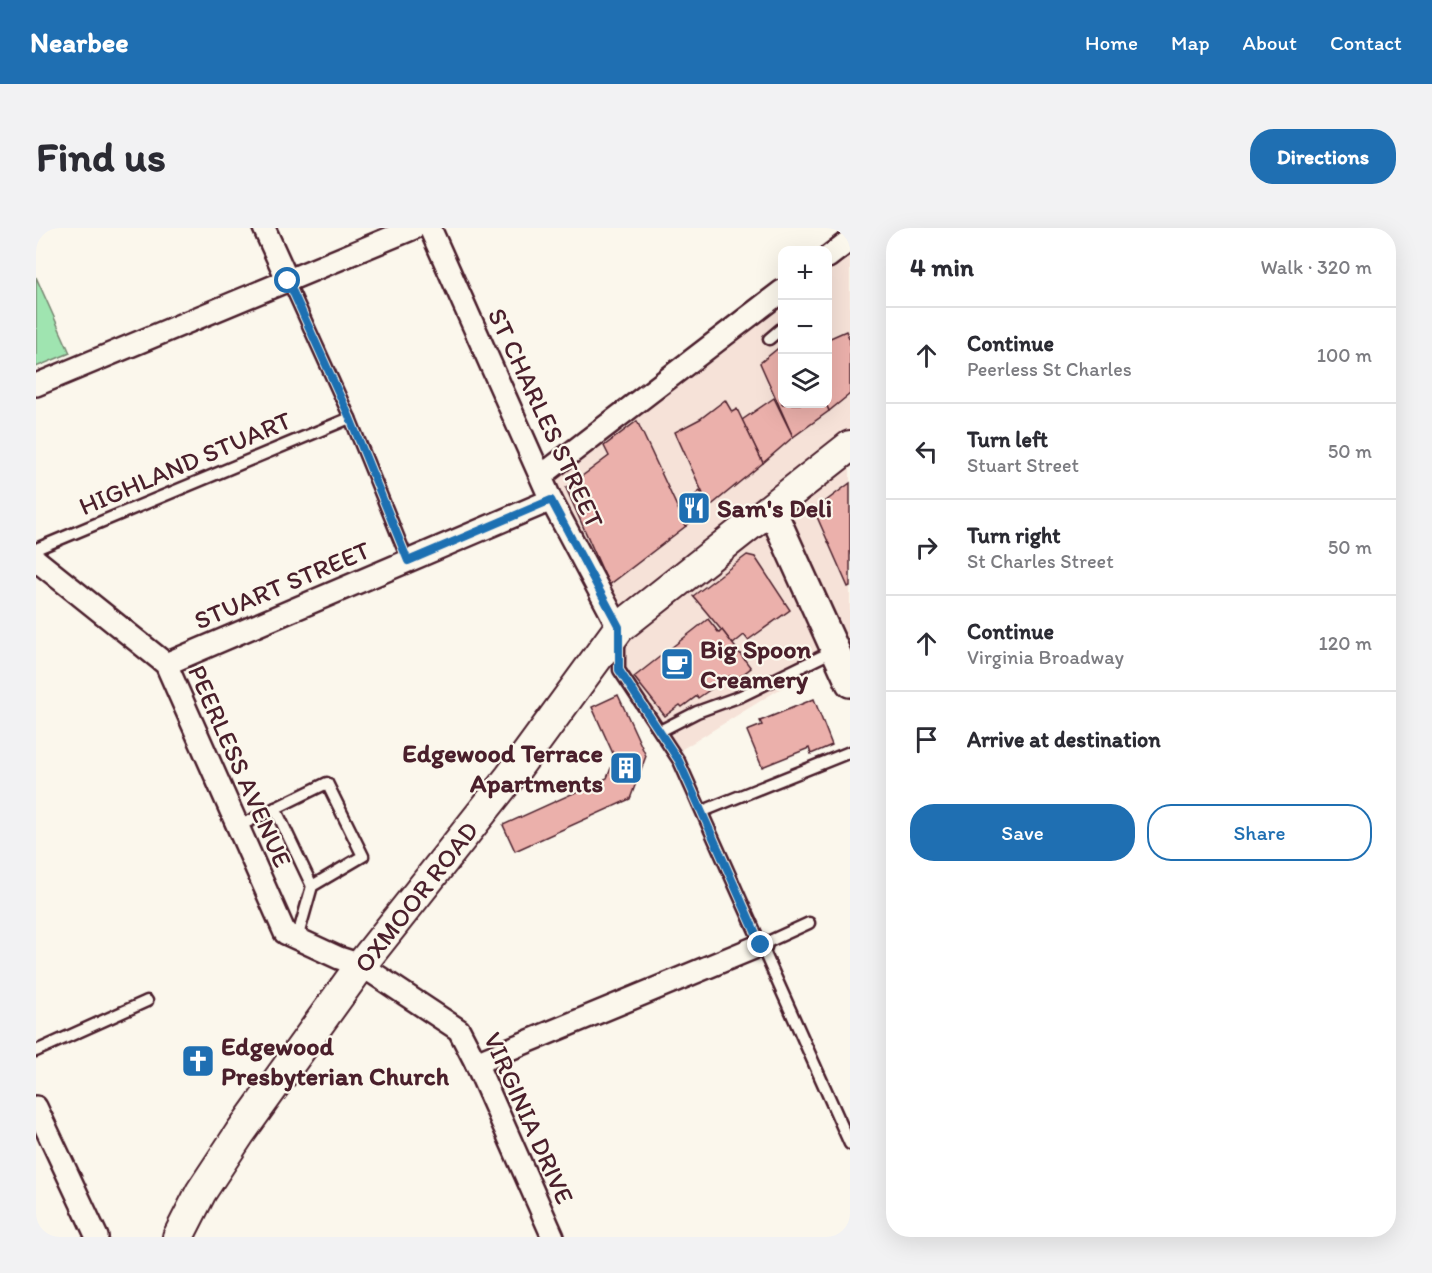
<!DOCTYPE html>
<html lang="en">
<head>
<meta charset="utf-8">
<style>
  body { margin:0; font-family:Itim,sans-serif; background:#f2f2f3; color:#2b2b33 }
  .controls { position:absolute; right:18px; top:18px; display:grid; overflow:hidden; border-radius:12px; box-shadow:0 6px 24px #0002 }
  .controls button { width:54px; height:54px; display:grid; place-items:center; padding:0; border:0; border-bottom:2px solid #e1e1e2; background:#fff; color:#2b2b33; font:30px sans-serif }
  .stop { position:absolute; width:18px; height:18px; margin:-14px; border:4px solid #1f6fb2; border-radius:50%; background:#fff }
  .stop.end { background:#1f6fb2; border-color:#fff; box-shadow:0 2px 6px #0008 }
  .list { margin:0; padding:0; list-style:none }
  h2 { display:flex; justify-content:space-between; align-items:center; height:78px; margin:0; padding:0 24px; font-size:26px }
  h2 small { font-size:20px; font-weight:400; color:#7c7c81 }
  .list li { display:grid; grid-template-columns:39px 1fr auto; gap:18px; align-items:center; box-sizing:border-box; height:96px; padding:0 24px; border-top:2px solid #e1e1e2 }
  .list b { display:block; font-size:22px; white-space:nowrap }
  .list p { margin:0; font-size:20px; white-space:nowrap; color:#7c7c81 }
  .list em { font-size:20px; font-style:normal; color:#7c7c81 }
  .actions { display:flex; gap:12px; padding:18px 24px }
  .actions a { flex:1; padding:14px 0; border:2px solid #1f6fb2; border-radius:24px; text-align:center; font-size:21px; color:#1f6fb2 }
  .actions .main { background:#1f6fb2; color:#fff }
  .icon { flex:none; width:33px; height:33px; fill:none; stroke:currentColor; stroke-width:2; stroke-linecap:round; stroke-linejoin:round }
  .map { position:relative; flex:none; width:814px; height:1009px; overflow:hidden; border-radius:24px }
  header { display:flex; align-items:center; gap:36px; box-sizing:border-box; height:84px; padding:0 30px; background:#1f6fb2; color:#fff }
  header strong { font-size:28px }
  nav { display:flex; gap:33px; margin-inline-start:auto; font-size:21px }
  .intro { display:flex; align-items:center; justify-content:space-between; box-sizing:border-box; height:144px; padding:0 36px }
  h1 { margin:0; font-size:42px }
  .button { padding:15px 27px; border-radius:24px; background:#1f6fb2; color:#fff; font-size:21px; font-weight:700 }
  main { display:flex; gap:36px; padding:0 36px }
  aside { flex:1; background:#fff; border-radius:24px; box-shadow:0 6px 24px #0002 }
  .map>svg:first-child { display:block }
</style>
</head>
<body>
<header>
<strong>Nearbee</strong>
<nav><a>Home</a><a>Map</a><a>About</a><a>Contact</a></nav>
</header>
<div class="intro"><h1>Find us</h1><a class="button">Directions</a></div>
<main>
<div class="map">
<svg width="814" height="1009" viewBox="0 0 814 1009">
  <rect width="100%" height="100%" fill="#fbf7ec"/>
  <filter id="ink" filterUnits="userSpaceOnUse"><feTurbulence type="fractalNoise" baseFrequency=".0167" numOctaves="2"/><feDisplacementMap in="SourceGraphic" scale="12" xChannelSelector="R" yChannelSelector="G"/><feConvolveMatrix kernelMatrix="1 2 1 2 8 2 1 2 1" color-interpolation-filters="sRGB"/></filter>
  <g filter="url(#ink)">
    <polygon fill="#f6e2d8" points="814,18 814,418 643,523 587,439 589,404 513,251 746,70 746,176 792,176 792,36"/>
    <polygon fill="#9fe4b0" stroke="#74826e" stroke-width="1.5" points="0,49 34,125 0,139"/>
    <g fill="#ebb0ab" stroke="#4a1f2b" stroke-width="1.5">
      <polygon points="810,103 814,112 814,166 793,183 790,176 792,111"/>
      <polygon points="746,117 746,176 790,176 793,183 757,209 724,135"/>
      <polygon points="738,170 757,209 727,235 706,192"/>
      <polygon points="689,172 696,184 701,181 727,235 673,279 639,204 664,191"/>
      <polygon points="601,193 650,298 573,357 530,260 573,228 568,218"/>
      <polygon points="814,255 814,358 812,359 778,282"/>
      <polygon points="664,263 673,279 650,298 642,280"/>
      <polygon points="711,327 719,329 754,382 712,412 708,407 697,416 657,368"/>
      <polygon points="672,391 683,405 686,402 715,440 698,453 694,448 662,470 661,468 646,479 644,477 629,488 598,449"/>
      <polygon points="582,467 610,528 594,571 479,623 467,597 571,550 579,530 556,479"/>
      <polygon points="778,471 796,517 775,526 773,520 726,539 711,503 726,497 724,493"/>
    </g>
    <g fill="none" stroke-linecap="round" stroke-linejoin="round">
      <defs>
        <g id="service">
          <polyline points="252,53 314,190 372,333"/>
          <polyline points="733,111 746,100"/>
          <polyline points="0,321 314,190"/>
          <polyline points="583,413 583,442 643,533 814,916"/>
          <polyline points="624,503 661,484 705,468 799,422"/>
          <polyline points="239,580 276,658"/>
          <polyline points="667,583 814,524"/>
          <polyline points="201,599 291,555 327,628 276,658 261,711"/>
          <polyline points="725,717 773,695"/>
          <polyline points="0,823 111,773"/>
        </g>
        <g id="minor">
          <polyline points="228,0 252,53"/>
          <polyline points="394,0 515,272 583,400"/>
          <polyline points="792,29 814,12"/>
          <polyline points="0,157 378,0"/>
          <polyline points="505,248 746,63"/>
          <polyline points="0,332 130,436 249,705 303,730 325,737 423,802 440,835 517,1009"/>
          <polyline points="130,436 515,272"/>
          <polyline points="440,835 725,717"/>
          <polyline points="0,879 61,1009"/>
        </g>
        <polyline id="tertiary" points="735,280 814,455"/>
        <polyline id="secondary" points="142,1009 165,964 204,905 325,737 474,549 583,400 814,218"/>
      </defs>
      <use href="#service" stroke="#4a1f2b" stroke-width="15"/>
      <use href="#minor" stroke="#4a1f2b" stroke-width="26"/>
      <use href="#tertiary" stroke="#4a1f2b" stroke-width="32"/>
      <use href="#secondary" stroke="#4a1f2b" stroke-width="34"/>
      <use href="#service" stroke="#fbf7ec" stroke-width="10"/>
      <use href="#minor" stroke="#fbf7ec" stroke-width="21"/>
      <use href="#tertiary" stroke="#fbf7ec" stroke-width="27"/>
      <use href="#secondary" stroke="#fbf7ec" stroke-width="30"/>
    </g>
  </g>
  <g fill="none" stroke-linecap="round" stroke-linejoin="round" filter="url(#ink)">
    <polyline stroke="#1f6fb2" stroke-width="8" points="252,53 314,190 372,333 515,272 583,399 583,442 643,533 725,717"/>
  </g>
  <defs>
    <symbol id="restaurant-square" viewBox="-11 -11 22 22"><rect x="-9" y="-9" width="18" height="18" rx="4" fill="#1f6fb2" stroke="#fbf7ec"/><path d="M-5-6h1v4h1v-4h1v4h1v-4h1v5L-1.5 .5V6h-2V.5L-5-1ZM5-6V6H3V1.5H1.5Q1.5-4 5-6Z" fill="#fff"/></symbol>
    <symbol id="cafe-square" viewBox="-11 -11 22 22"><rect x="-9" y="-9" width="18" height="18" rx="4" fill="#1f6fb2" stroke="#fbf7ec"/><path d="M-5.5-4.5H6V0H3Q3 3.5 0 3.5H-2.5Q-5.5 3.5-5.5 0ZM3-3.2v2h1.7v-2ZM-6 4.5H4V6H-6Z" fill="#fff"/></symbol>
    <symbol id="building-square" viewBox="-11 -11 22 22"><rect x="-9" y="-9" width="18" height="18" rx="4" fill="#1f6fb2" stroke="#fbf7ec"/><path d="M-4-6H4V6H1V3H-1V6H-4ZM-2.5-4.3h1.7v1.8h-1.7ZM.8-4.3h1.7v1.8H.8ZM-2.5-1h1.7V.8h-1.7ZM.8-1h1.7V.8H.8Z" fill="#fff"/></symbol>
    <symbol id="church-square" viewBox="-11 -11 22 22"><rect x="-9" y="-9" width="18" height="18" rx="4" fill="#1f6fb2" stroke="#fbf7ec"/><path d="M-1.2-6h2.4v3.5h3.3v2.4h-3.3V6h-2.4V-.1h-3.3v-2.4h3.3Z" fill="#fff"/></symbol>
  </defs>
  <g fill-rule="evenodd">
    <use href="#restaurant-square" x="639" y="261" width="38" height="38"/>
    <use href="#cafe-square" x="622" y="417" width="38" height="38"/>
    <use href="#building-square" x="571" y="521" width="38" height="38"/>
    <use href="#church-square" x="143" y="814" width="38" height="38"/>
  </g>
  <g text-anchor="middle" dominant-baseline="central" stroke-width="4.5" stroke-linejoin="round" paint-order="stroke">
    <g font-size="26" fill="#4a1f2b" stroke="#fbf7ec">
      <text transform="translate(510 190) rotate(65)">ST CHARLES STREET</text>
      <text transform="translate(149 235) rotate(-23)">HIGHLAND STUART</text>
      <text transform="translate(246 357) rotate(-23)">STUART STREET</text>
      <text transform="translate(204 538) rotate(66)">PEERLESS AVENUE</text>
      <text transform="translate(380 669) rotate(-52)">OXMOOR ROAD</text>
      <text transform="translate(493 890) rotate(66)">VIRGINIA DRIVE</text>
    </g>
    <g font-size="26" font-weight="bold" fill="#4a1f2b" stroke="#fbf7ec" text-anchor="start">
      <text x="681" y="280">Sam's Deli</text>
      <text x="664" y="421">Big Spoon<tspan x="664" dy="30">Creamery</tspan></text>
      <text x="567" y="525" text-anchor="end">Edgewood Terrace<tspan x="567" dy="30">Apartments</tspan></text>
      <text x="185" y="818">Edgewood<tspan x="185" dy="30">Presbyterian Church</tspan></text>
    </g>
  </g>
</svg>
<div class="controls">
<button>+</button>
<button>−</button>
<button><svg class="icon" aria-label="layers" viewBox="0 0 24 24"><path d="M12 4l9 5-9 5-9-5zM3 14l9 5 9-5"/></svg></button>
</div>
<div class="stop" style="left:252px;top:53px"></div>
<div class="stop end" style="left:725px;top:717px"></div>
</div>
<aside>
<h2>4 min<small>Walk · 320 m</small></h2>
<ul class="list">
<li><svg class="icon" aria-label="ahead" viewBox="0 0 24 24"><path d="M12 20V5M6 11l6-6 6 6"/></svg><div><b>Continue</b><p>Peerless St Charles</p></div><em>100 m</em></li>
<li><svg class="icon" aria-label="left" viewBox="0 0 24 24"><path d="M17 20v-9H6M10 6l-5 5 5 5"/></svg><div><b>Turn left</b><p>Stuart Street</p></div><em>50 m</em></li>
<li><svg class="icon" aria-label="right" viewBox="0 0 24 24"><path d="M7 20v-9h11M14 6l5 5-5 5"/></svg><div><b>Turn right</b><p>St Charles Street</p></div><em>50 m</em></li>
<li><svg class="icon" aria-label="ahead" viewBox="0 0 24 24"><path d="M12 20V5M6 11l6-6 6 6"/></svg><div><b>Continue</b><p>Virginia Broadway</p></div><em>120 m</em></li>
<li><svg class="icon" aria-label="arrive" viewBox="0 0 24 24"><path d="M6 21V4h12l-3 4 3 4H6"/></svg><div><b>Arrive at destination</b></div></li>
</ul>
<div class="actions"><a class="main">Save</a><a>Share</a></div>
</aside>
</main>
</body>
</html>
